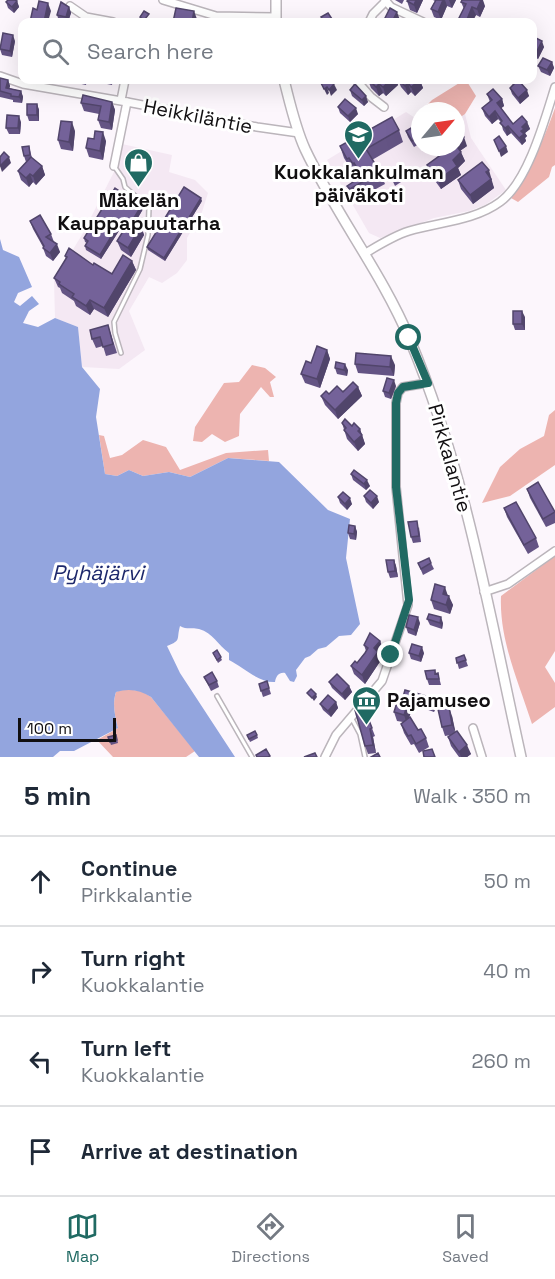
<!DOCTYPE html>
<html lang="en">
<head>
<meta charset="utf-8">
<style>
  body { margin:0; font-family:"Space Grotesk",sans-serif; background:#f2f2f3; color:#1f2937 }
  .compass { position:absolute; left:411px; top:102px; width:54px; height:54px; border-radius:50%; background:#fff; box-shadow:0 6px 24px #0002; rotate:61deg }
  .scale { position:absolute; left:18px; bottom:15px; width:98px; box-sizing:border-box; padding-left:6px; border:3px solid #110f11; border-top:0; font-size:16px; line-height:21px; white-space:nowrap; color:#110f11; -webkit-text-stroke:4px #fff; paint-order:stroke }
  .stop { position:absolute; width:18px; height:18px; margin:-14px; border:4px solid #206a63; border-radius:50%; background:#fff }
  .stop.end { background:#206a63; border-color:#fff; box-shadow:0 2px 6px #0008 }
  .list { margin:0; padding:0; list-style:none }
  h2 { display:flex; justify-content:space-between; align-items:center; height:78px; margin:0; padding:0 24px; font-size:26px }
  h2 small { font-size:20px; font-weight:400; color:#747a83 }
  .list li { display:grid; grid-template-columns:39px 1fr auto; gap:18px; align-items:center; box-sizing:border-box; height:90px; padding:0 24px; border-top:2px solid #e0e1e3 }
  .list b { display:block; font-size:22px; white-space:nowrap }
  .list p { margin:0; font-size:20px; white-space:nowrap; color:#747a83 }
  .list em { font-size:20px; font-style:normal; color:#747a83 }
  .icon { flex:none; width:33px; height:33px; fill:none; stroke:currentColor; stroke-width:2; stroke-linecap:round; stroke-linejoin:round }
  .map { position:relative; flex:none; width:555px; height:757px; overflow:hidden }
  .search { position:absolute; background:#fff; box-shadow:0 6px 24px #0002; left:18px; right:18px; top:18px; height:66px; display:flex; align-items:center; gap:15px; box-sizing:border-box; padding:0 21px; border-radius:12px; color:#747a83; font-size:22px }
  .sheet { height:438px; background:#fff }
  nav { display:flex; justify-content:space-around; align-items:center; box-sizing:border-box; height:84px; border-top:2px solid #e0e1e3; background:#fff; font-size:16px; color:#747a83 }
  nav a { display:grid; justify-items:center; gap:3px }
  nav .on { color:#206a63 }
  .map>svg:first-child { display:block }
</style>
</head>
<body>
<div class="map">
<svg width="555" height="757" viewBox="0 0 555 757">
  <rect width="100%" height="100%" fill="#fcf6fc"/>
  <g fill="#f4e8f3">
    <polygon points="406,112 415,118 420,128 420,147 456,147 456,120 465,114 471,138 506,190 485,205 469,211 434,218 380,238 369,233 327,160"/>
    <polygon points="122,144 172,155 169,172 195,180 208,193 202,212 187,238 187,260 177,273 162,283 149,277 129,311 145,350 119,369 82,367 78,327 55,318 54,281 83,233 118,164"/>
  </g>
  <g fill="#edb4b0">
    <polygon points="464,80 466,80 476,96 465,114 456,120 456,111 421,111 432,100"/>
    <path d="M555 108V165L552 167 549 177 518 202 511 198C531 170 543 141 555 108Z"/>
    <polygon points="252,365 265,368 276,377 270,382 274,397 270,397 261,387 240,414 239,436 225,442 212,434 202,442 193,441 195,427 224,383 239,382"/>
    <polygon points="555,410 555,465 510,496 482,503 500,467 520,449 544,436 549,415"/>
    <polygon points="99,435 104,436 110,458 122,455 143,440 166,447 180,470 226,453 268,450 269,461 228,458 190,477 169,472 143,476 129,470 117,476 105,474"/>
    <path d="M555 556V651L545 667 555 683V707L532 724C519 683 499 640 501 596Z"/>
    <path d="M124 689 142 691 151 697 195 751 186 757H113L97 740 118 728C115 716 112 704 116 692Z"/>
  </g>
  <path fill="#93a5de" d="M0 239 3 250 19 257 32 287 18 293 14 302 20 306 32 296 39 304 29 311 23 323 38 327 55 318 78 327 82 367 100 389 96 417 105 474 117 476 129 470 143 476 169 472 190 477 228 458 279 462 328 510 350 519 346 558 360 624 351 635 339 636 326 647 318 649 310 656 305 658 296 670 297 676 294 682 290 681 285 673C279 672 276 676 275 682 259 683 243 667 229 660V653C218 645 213 633 199 629 192 627 187 630 180 626 176 640 182 640 167 646L180 673 235 757H199L151 697C140 690 129 688 116 692 112 704 115 716 118 728L74 751H60L53 757H0Z"/>
  <g fill="none" stroke-linecap="round" stroke-linejoin="round">
    <defs>
      <g id="lane">
        <polyline points="114,166 123,179 125,187 149,208 148,235 140,269 114,322 115,333 121,353"/>
        <polyline points="217,696 252,757"/>
        <polyline points="352,719 360,734 365,757"/>
      </g>
      <g id="street">
        <polyline points="163,0 216,16 276,17"/>
        <polyline points="385,0 391,7 423,22"/>
        <polyline points="70,6 86,17 113,22"/>
        <polyline points="369,22 373,14 386,1"/>
        <polyline points="0,76 23,84 127,102"/>
        <polyline points="356,80 371,97 384,107"/>
        <polyline points="121,100 125,80"/>
        <polyline points="114,166 127,102 257,127 299,133"/>
        <path d="M364 254C379 245 393 236 409 231 439 222 474 221 500 202 528 182 545 119 555 87"/>
        <polyline points="484,592 508,584 555,551"/>
        <polyline points="473,728 482,757"/>
        <polyline points="325,757 336,735 382,681 408,605 396,487 396,403 398,393 403,387 427,383"/>
      </g>
      <g id="secondary">
        <polyline points="276,0 276,22"/>
        <path d="M284 80C290 103 295 127 305 149 336 215 382 273 410 340 466 473 490 617 521 757"/>
      </g>
    </defs>
    <use href="#lane" stroke="#bbb5bb" stroke-width="6"/>
    <use href="#street" stroke="#bbb5bb" stroke-width="10"/>
    <use href="#secondary" stroke="#bbb5bb" stroke-width="12"/>
    <use href="#lane" stroke="#fff" stroke-width="3"/>
    <use href="#street" stroke="#fff" stroke-width="7"/>
    <use href="#secondary" stroke="#fff" stroke-width="9"/>
  </g>
  <g fill="#645484">
    <polygon points="395,0 404,0 402,4"/>
    <polygon points="423,0 417,13 410,10 407,1"/>
    <polygon points="433,0 456,0 452,8 447,6 441,20 434,17 431,9 435,1"/>
    <polygon points="17,1 19,7 14,13 8,8 6,2"/>
    <polygon points="461,2 485,6 480,17 476,15 472,22 460,22 459,18 464,9"/>
    <polygon points="69,7 71,13 68,22 59,21 57,15"/>
    <polygon points="532,36 544,47 538,59 532,56"/>
    <polygon points="15,41 12,57 2,55 0,49"/>
    <polygon points="552,62 554,68 550,76 541,72 538,66"/>
    <polygon points="0,78 8,80 10,86 9,88 21,91 23,97 22,103 13,102 13,100 0,97"/>
    <polygon points="76,80 87,80 86,85 77,83"/>
    <polygon points="101,80 113,80 112,85 102,83"/>
    <polygon points="368,80 396,80 398,85 386,96 383,93 379,96 371,88"/>
    <polygon points="398,80 422,80 423,81 421,83 423,88 415,96 411,92 408,95 401,87"/>
    <polygon points="510,80 520,80 521,82 521,83 529,96 520,104 512,94 510,88 513,84"/>
    <polygon points="350,90 368,102 364,106 352,96"/>
    <polygon points="487,94 502,99 504,106 501,108 513,124 527,122 530,129 525,133 527,136 525,138 526,141 522,145 511,133 507,136 503,130 501,122 498,119 492,124 485,116 482,108 490,102"/>
    <polygon points="112,102 115,110 112,130 101,128 98,120 99,114 84,111 81,103"/>
    <polygon points="37,104 39,110 39,121 29,121 27,115"/>
    <polygon points="338,107 358,114 350,122 340,113"/>
    <polygon points="21,122 20,134 9,134 6,128"/>
    <polygon points="399,130 403,142 372,160 380,172 385,184 354,201 347,186 360,178 359,175 357,176 354,170 352,171 344,158 340,146"/>
    <polygon points="75,131 73,151 61,149 58,140"/>
    <polygon points="406,131 417,138 419,144 414,147 408,137"/>
    <polygon points="94,139 106,141 103,160 89,157 86,148"/>
    <polygon points="29,146 32,158 42,166 45,175 36,185 33,182 29,187 21,180 18,171 26,162 24,156"/>
    <polygon points="467,146 460,151 465,161 458,168 461,175 441,189 430,174 427,165 443,153 439,147 456,147"/>
    <polygon points="146,156 148,162 145,170 131,166 129,160"/>
    <polygon points="401,174 404,180 395,186 390,175"/>
    <polygon points="492,179 491,180 494,188 473,204 461,189 458,180"/>
    <polygon points="202,201 165,261 148,250 147,247"/>
    <polygon points="137,202 143,209 135,223 141,226 144,235 131,257 121,250 117,241 125,228 122,226 101,259 86,250 85,246 87,243 85,242 84,238"/>
    <polygon points="30,221 51,234 54,242 60,252 53,261 46,256 43,248 43,247 33,229"/>
    <polygon points="65,256 93,265 112,274 132,261 136,270 108,317 94,309 90,315 76,306 74,301 62,293 60,288 58,287 54,278 66,259"/>
    <polygon points="525,317 525,330 515,330 513,324"/>
    <polygon points="108,325 117,353 106,356 103,346 96,348 92,339"/>
    <polygon points="327,350 330,359 320,388 305,383 301,374 311,363"/>
    <polygon points="355,364 395,365 394,376 358,373"/>
    <polygon points="335,368 348,370 347,376 337,374"/>
    <polygon points="396,386 391,399 385,397 383,391"/>
    <polygon points="358,387 362,396 338,419 325,405 321,396"/>
    <polygon points="342,423 360,429 365,444 358,451 347,439"/>
    <polygon points="351,474 370,486 366,490 353,480"/>
    <polygon points="538,482 555,513 555,523 546,527 530,498 527,489"/>
    <polygon points="364,496 379,502 373,509 366,502"/>
    <polygon points="338,497 352,504 347,510 340,503"/>
    <polygon points="504,508 536,538 539,547 528,554 507,517"/>
    <polygon points="355,526 357,532 356,540 350,539 348,533"/>
    <polygon points="419,527 421,542 413,543 411,537"/>
    <polygon points="394,560 396,566 398,577 390,578 388,572"/>
    <polygon points="418,563 431,563 434,569 423,575"/>
    <polygon points="448,596 453,605 450,614 434,609 431,600"/>
    <polygon points="427,619 443,623 442,629 430,625"/>
    <polygon points="420,623 416,636 408,633 406,627"/>
    <polygon points="380,641 383,649 379,654 381,660 365,684 354,674 351,666 357,663 366,651 364,645"/>
    <polygon points="217,650 222,660 218,663 213,653"/>
    <polygon points="409,653 424,653 421,662 411,659"/>
    <polygon points="464,655 468,666 459,669 456,658"/>
    <polygon points="435,670 436,673 438,673 441,685 429,685 427,679"/>
    <polygon points="204,677 217,681 219,687 211,691"/>
    <polygon points="267,681 271,694 263,697 259,684"/>
    <polygon points="329,682 349,686 352,692 345,700 332,688"/>
    <polygon points="405,690 436,706 434,712 417,706 416,710 412,709 409,717 418,730 426,738 429,747 419,753 414,744 411,745 404,733 401,724 403,722 397,721 394,712 403,697"/>
    <polygon points="336,702 338,708 331,717 323,710 320,704"/>
    <polygon points="363,705 375,736 373,737 376,753 368,754 365,746"/>
    <polygon points="452,716 455,732 471,754 467,757 459,757 451,746 448,737 451,735 445,736 442,727"/>
    <polygon points="116,735 118,743 111,745 108,737"/>
    <polygon points="247,735 257,735 258,738 250,742"/>
  </g>
  <g fill="#51456b">
    <polygon points="416,0 423,0 417,13 414,5"/>
    <polygon points="443,0 445,0 447,6 441,20 438,12"/>
    <polygon points="449,0 456,0 452,8"/>
    <polygon points="481,0 483,0 485,6 480,17 477,9"/>
    <polygon points="17,1 19,7 14,13 12,7"/>
    <polygon points="48,3 51,11 48,22 44,22"/>
    <polygon points="69,7 71,13 68,22 66,17"/>
    <polygon points="472,7 476,15 472,22 466,22"/>
    <polygon points="194,11 197,19 197,22 192,22"/>
    <polygon points="397,12 400,20 398,22 392,22"/>
    <polygon points="13,35 15,41 12,57 10,51"/>
    <polygon points="542,41 544,47 538,59 536,53"/>
    <polygon points="552,62 554,68 550,76 547,70"/>
    <polygon points="8,80 10,86 8,94 6,88"/>
    <polygon points="391,80 396,80 398,85 386,96 383,87"/>
    <polygon points="418,80 422,80 423,81 421,83 423,88 415,96 411,87"/>
    <polygon points="408,83 411,92 408,95 405,86"/>
    <polygon points="334,84 337,90 331,96 329,90"/>
    <polygon points="379,84 383,93 379,96 376,87"/>
    <polygon points="327,87 329,93 327,95 324,89"/>
    <polygon points="527,90 529,96 520,104 518,98"/>
    <polygon points="21,91 23,97 22,103 19,97"/>
    <polygon points="366,96 368,102 364,106 362,100"/>
    <polygon points="502,99 504,106 499,110 497,103"/>
    <polygon points="112,102 115,110 112,130 109,122"/>
    <polygon points="37,104 39,110 39,121 37,115"/>
    <polygon points="356,108 358,114 350,122 348,116"/>
    <polygon points="495,111 498,119 492,124 489,117"/>
    <polygon points="19,116 21,122 20,134 18,128"/>
    <polygon points="72,122 75,131 73,151 69,142"/>
    <polygon points="527,122 530,129 525,133 527,136 525,138 526,141 522,145 519,138 522,127"/>
    <polygon points="508,126 511,133 507,136 505,128"/>
    <polygon points="103,132 106,141 103,160 100,151"/>
    <polygon points="464,137 467,146 458,152 456,146 456,142"/>
    <polygon points="506,146 508,152 501,157 499,151"/>
    <polygon points="461,152 465,161 458,168 461,175 441,189 438,180 453,160"/>
    <polygon points="146,156 148,162 145,170 143,164"/>
    <polygon points="9,157 11,163 2,172 0,166"/>
    <polygon points="42,166 45,175 36,185 33,176"/>
    <polygon points="489,170 494,188 473,204 470,195 486,172"/>
    <polygon points="30,174 33,182 29,187 26,178"/>
    <polygon points="201,198 202,201 165,261 164,258"/>
    <polygon points="142,205 143,209 130,231 128,227"/>
    <polygon points="120,222 122,226 101,259 100,255"/>
    <polygon points="141,226 144,235 131,257 128,248"/>
    <polygon points="57,244 60,252 53,261 50,253"/>
    <polygon points="132,261 136,270 108,317 104,308"/>
    <polygon points="90,300 94,309 90,315 86,306"/>
    <polygon points="522,311 525,317 525,330 522,324"/>
    <polygon points="327,350 330,359 320,388 317,379"/>
    <polygon points="391,356 395,365 394,376 390,367"/>
    <polygon points="345,364 348,370 347,376 344,370"/>
    <polygon points="394,380 396,386 391,399 389,393"/>
    <polygon points="358,387 362,396 338,419 335,410"/>
    <polygon points="360,429 365,444 358,451 354,442 358,431"/>
    <polygon points="367,480 370,486 366,490 364,484"/>
    <polygon points="377,496 379,502 373,509 371,503"/>
    <polygon points="350,498 352,504 347,510 345,504"/>
    <polygon points="355,526 357,532 356,540 354,534"/>
    <polygon points="394,560 396,566 398,577 395,571"/>
    <polygon points="445,587 448,596 443,594"/>
    <polygon points="449,596 453,605 450,614 446,605"/>
    <polygon points="418,617 420,623 416,636 414,630"/>
    <polygon points="441,617 443,623 442,629 440,623"/>
    <polygon points="380,641 383,649 379,654 381,660 365,684 362,675 374,648"/>
    <polygon points="422,647 424,653 421,662 419,656"/>
    <polygon points="349,686 352,692 345,700 342,694"/>
    <polygon points="316,694 317,697 314,701 312,698"/>
    <polygon points="414,697 417,706 416,710 413,701"/>
    <polygon points="433,698 436,706 434,712 431,704"/>
    <polygon points="409,700 412,709 407,724 404,715"/>
    <polygon points="336,702 338,708 331,717 328,711"/>
    <polygon points="449,707 452,716 456,734 452,725"/>
    <polygon points="370,729 373,737 376,753 373,745"/>
    <polygon points="467,745 471,754 467,757 461,757 459,752"/>
  </g>
  <g fill="#746299" stroke="#51456b" stroke-width="1.5">
    <polygon points="8,0 15,0 17,1 12,7 6,2"/>
    <polygon points="408,0 416,0 414,5 407,1"/>
    <polygon points="436,0 443,0 438,12 431,9"/>
    <polygon points="462,0 481,0 477,9 472,7 466,22 459,18 466,4 461,2"/>
    <polygon points="39,1 48,3 44,22 30,22 33,8 37,10"/>
    <polygon points="61,2 69,7 66,17 57,15"/>
    <polygon points="176,8 194,11 192,22 184,20 184,22 173,22"/>
    <polygon points="390,8 397,12 392,22 383,22"/>
    <polygon points="144,11 149,14 145,19 161,22 147,22 140,17"/>
    <polygon points="328,13 334,22 325,22 321,17"/>
    <polygon points="3,33 13,35 10,51 0,49"/>
    <polygon points="532,36 542,41 536,53 532,51"/>
    <polygon points="543,58 552,62 547,70 538,66"/>
    <polygon points="0,78 8,80 6,88 21,91 19,97 11,96 11,94 0,91"/>
    <polygon points="322,80 332,80 334,84 329,90 327,87 324,89 321,83 323,81"/>
    <polygon points="369,80 391,80 383,87 379,84 376,87"/>
    <polygon points="399,80 420,80 411,87 408,83 405,86"/>
    <polygon points="512,80 518,80 527,90 518,98 510,88 515,83"/>
    <polygon points="355,84 366,96 362,100 350,90"/>
    <polygon points="493,89 502,99 497,103 513,124 522,116 527,122 522,127 524,129 521,131 524,134 519,138 508,126 505,128 500,123 502,121 495,111 489,117 482,108 492,100 487,94"/>
    <polygon points="83,95 112,102 109,122 98,120 101,106 81,103"/>
    <polygon points="345,99 356,108 348,116 338,107"/>
    <rect x="27" y="104" width="10" height="11"/>
    <polygon points="7,115 19,116 18,128 6,128"/>
    <polygon points="392,117 399,130 366,149 380,172 350,189 347,186 362,176 354,163 353,164 349,158 347,159 340,146"/>
    <polygon points="61,121 72,122 69,142 58,140"/>
    <polygon points="456,126 464,137 456,142"/>
    <polygon points="411,128 417,138 412,141 406,131"/>
    <polygon points="95,131 103,132 100,151 86,148 88,138 94,139"/>
    <polygon points="499,136 506,146 499,151 494,140"/>
    <polygon points="456,145 461,152 453,160 457,166 438,180 427,165 446,151 443,147 456,147"/>
    <polygon points="29,146 30,155 24,156 22,147"/>
    <polygon points="4,152 9,157 0,166 0,157"/>
    <polygon points="131,152 146,156 143,164 129,160"/>
    <polygon points="31,157 42,166 33,176 30,174 26,178 18,171"/>
    <polygon points="482,162 489,170 486,172 491,179 470,195 458,180"/>
    <polygon points="399,170 401,174 392,180 390,175"/>
    <polygon points="184,187 201,198 164,258 147,247"/>
    <polygon points="115,188 127,196 129,194 135,198 134,201 142,205 132,221 130,220 127,226 120,222 100,255 85,246 88,241 84,238"/>
    <polygon points="40,215 51,234 46,237 57,244 50,253 43,248 44,246 30,221"/>
    <polygon points="130,220 141,226 128,248 117,241"/>
    <polygon points="69,248 93,265 94,263 112,274 123,255 132,261 104,308 90,300 86,306 72,297 74,294 59,284 60,282 54,278 67,257 65,256"/>
    <rect x="513" y="311" width="9" height="13"/>
    <polygon points="108,325 113,344 103,347 100,337 92,339 90,330"/>
    <polygon points="317,346 327,350 317,379 301,374 306,361 311,363"/>
    <polygon points="356,353 391,356 390,367 355,364"/>
    <polygon points="336,362 345,364 344,370 335,368"/>
    <polygon points="387,378 394,380 389,393 383,391"/>
    <polygon points="353,382 358,387 335,410 321,396 326,391 329,394 337,386 343,392"/>
    <polygon points="345,419 352,426 354,423 360,429 358,431 362,435 354,442 344,430 346,428 342,423"/>
    <polygon points="354,470 367,480 364,484 351,474"/>
    <polygon points="538,482 555,512 543,519 527,489"/>
    <polygon points="370,490 377,496 371,503 364,496"/>
    <polygon points="343,492 350,498 345,504 338,497"/>
    <polygon points="516,502 536,538 524,545 504,508"/>
    <polygon points="417,521 419,536 411,537 408,522"/>
    <polygon points="349,525 355,526 354,534 348,533"/>
    <polygon points="429,558 431,563 421,569 418,563"/>
    <polygon points="386,560 394,560 395,571 388,572"/>
    <polygon points="435,584 445,587 443,594 449,596 446,605 431,600"/>
    <polygon points="429,614 441,617 440,623 427,619"/>
    <polygon points="409,615 418,617 414,630 406,627"/>
    <polygon points="370,633 380,641 374,648 378,652 362,675 351,666 355,661 357,663 365,653 368,648 364,645"/>
    <polygon points="412,644 422,647 419,656 409,653"/>
    <polygon points="217,650 221,657 217,660 213,653"/>
    <polygon points="464,655 466,660 457,663 456,658"/>
    <polygon points="435,670 435,674 438,673 439,679 427,679 425,671"/>
    <polygon points="212,672 217,681 209,685 204,677"/>
    <polygon points="337,674 349,686 342,694 329,682"/>
    <polygon points="267,681 269,688 261,691 259,684"/>
    <polygon points="311,689 316,694 312,698 307,693"/>
    <polygon points="405,690 433,698 431,704 414,697 413,701 409,700 404,715 394,712 399,696 403,697"/>
    <polygon points="328,695 336,702 328,711 320,704"/>
    <polygon points="363,705 372,728 370,729 373,745 365,746 355,710"/>
    <polygon points="449,707 452,725 442,727 438,709"/>
    <polygon points="410,717 418,730 421,729 426,738 416,744 411,735 408,736 401,724"/>
    <polygon points="255,731 257,735 249,739 247,735"/>
    <polygon points="457,731 467,745 459,752 448,737"/>
    <polygon points="116,735 117,740 110,742 108,737"/>
    <polygon points="266,749 270,756 268,757 257,757 256,755"/>
    <polygon points="432,749 435,757 424,757 423,751"/>
    <polygon points="315,753 317,757 304,757"/>
    <polygon points="378,753 380,757 371,757"/>
  </g>
  <g fill="none" stroke-linecap="round" stroke-linejoin="round">
    <polyline stroke="#206a63" stroke-width="8" points="391,655 409,600 396,487 396,403 398,393 403,387 428,383 409,338"/>
  </g>
  <defs>
    <symbol id="school-pin" viewBox="-11 -11 22 30"><path d="M0 17L-7.5 6A9.5 9.5 0 1 1 7.5 6Z" fill="#206a63" stroke="#fff"/><path d="M0-5L7-2L0 1L-7-2ZM-4 1L0 2.5L4 1V4Q0 6-4 4Z" fill="#fff"/></symbol>
    <symbol id="shop-pin" viewBox="-11 -11 22 30"><path d="M0 17L-7.5 6A9.5 9.5 0 1 1 7.5 6Z" fill="#206a63" stroke="#fff"/><path d="M-5-2.5h2.3a2.7 3.5 0 0 1 5.4 0H5L5.5 6h-11ZM-1.5-2.5h3a1.5 2.3 0 0 0-3 0Z" fill="#fff"/></symbol>
    <symbol id="museum-pin" viewBox="-11 -11 22 30"><path d="M0 17L-7.5 6A9.5 9.5 0 1 1 7.5 6Z" fill="#206a63" stroke="#fff"/><path d="M0-6L6-3V-2H-6V-3ZM-5-1h2V3h-2ZM-1-1h2V3h-2ZM3-1h2V3H3ZM-6 4H6V6H-6Z" fill="#fff"/></symbol>
  </defs>
  <g fill-rule="evenodd">
    <use href="#school-pin" x="342" y="118" width="33" height="45"/>
    <use href="#shop-pin" x="122" y="146" width="33" height="45"/>
    <use href="#museum-pin" x="350" y="684" width="33" height="45"/>
  </g>
  <g text-anchor="middle" dominant-baseline="central" stroke-width="6" stroke-linejoin="round" paint-order="stroke">
    <g font-size="20" fill="#110f11" stroke="#fff">
      <text transform="translate(198 116) rotate(11)">Heikkiläntie</text>
      <text transform="translate(450 458) rotate(74)">Pirkkalantie</text>
    </g>
    <g font-size="20" font-weight="bold" fill="#110f11" stroke="#fff">
      <text x="359" y="172">Kuokkalankulman<tspan x="359" dy="23">päiväkoti</tspan></text>
      <text x="139" y="200">Mäkelän<tspan x="139" dy="23">Kauppapuutarha</tspan></text>
      <text x="387" y="700" text-anchor="start">Pajamuseo</text>
    </g>
    <g font-size="21" font-style="italic" fill="#1d286b" stroke="#fff">
      <text x="98" y="572">Pyhäjärvi</text>
    </g>
  </g>
</svg>
<svg class="compass" viewBox="-18 -18 36 36"><path d="M0-13l5 13h-10z" fill="#e53935"/><path d="M0 13l5-13h-10z" fill="#747a83"/></svg>
<div class="scale">100 m</div>
<div class="stop" style="left:409px;top:338px"></div>
<div class="stop end" style="left:391px;top:655px"></div>
<div class="search"><svg class="icon" aria-label="search" viewBox="0 0 24 24"><circle cx="10" cy="10" r="6"/><path d="M15 15l6 6"/></svg>Search here</div>
</div>
<section class="sheet">
<h2>5 min<small>Walk · 350 m</small></h2>
<ul class="list">
<li><svg class="icon" aria-label="ahead" viewBox="0 0 24 24"><path d="M12 20V5M6 11l6-6 6 6"/></svg><div><b>Continue</b><p>Pirkkalantie</p></div><em>50 m</em></li>
<li><svg class="icon" aria-label="right" viewBox="0 0 24 24"><path d="M7 20v-9h11M14 6l5 5-5 5"/></svg><div><b>Turn right</b><p>Kuokkalantie</p></div><em>40 m</em></li>
<li><svg class="icon" aria-label="left" viewBox="0 0 24 24"><path d="M17 20v-9H6M10 6l-5 5 5 5"/></svg><div><b>Turn left</b><p>Kuokkalantie</p></div><em>260 m</em></li>
<li><svg class="icon" aria-label="arrive" viewBox="0 0 24 24"><path d="M6 21V4h12l-3 4 3 4H6"/></svg><div><b>Arrive at destination</b></div></li>
</ul>
</section>
<nav>
<a class="on"><svg class="icon" aria-label="map" viewBox="0 0 24 24"><path d="M3 6l6-2 6 2 6-2v14l-6 2-6-2-6 2zM9 4v14M15 6v14"/></svg>Map</a>
<a><svg class="icon" aria-label="directions" viewBox="0 0 24 24"><path d="M12 3l9 9-9 9-9-9zM9 14v-3h6M13 9l2 2-2 2"/></svg>Directions</a>
<a><svg class="icon" aria-label="saved" viewBox="0 0 24 24"><path d="M7 4h10v16l-5-4-5 4z"/></svg>Saved</a>
</nav>
</body>
</html>
